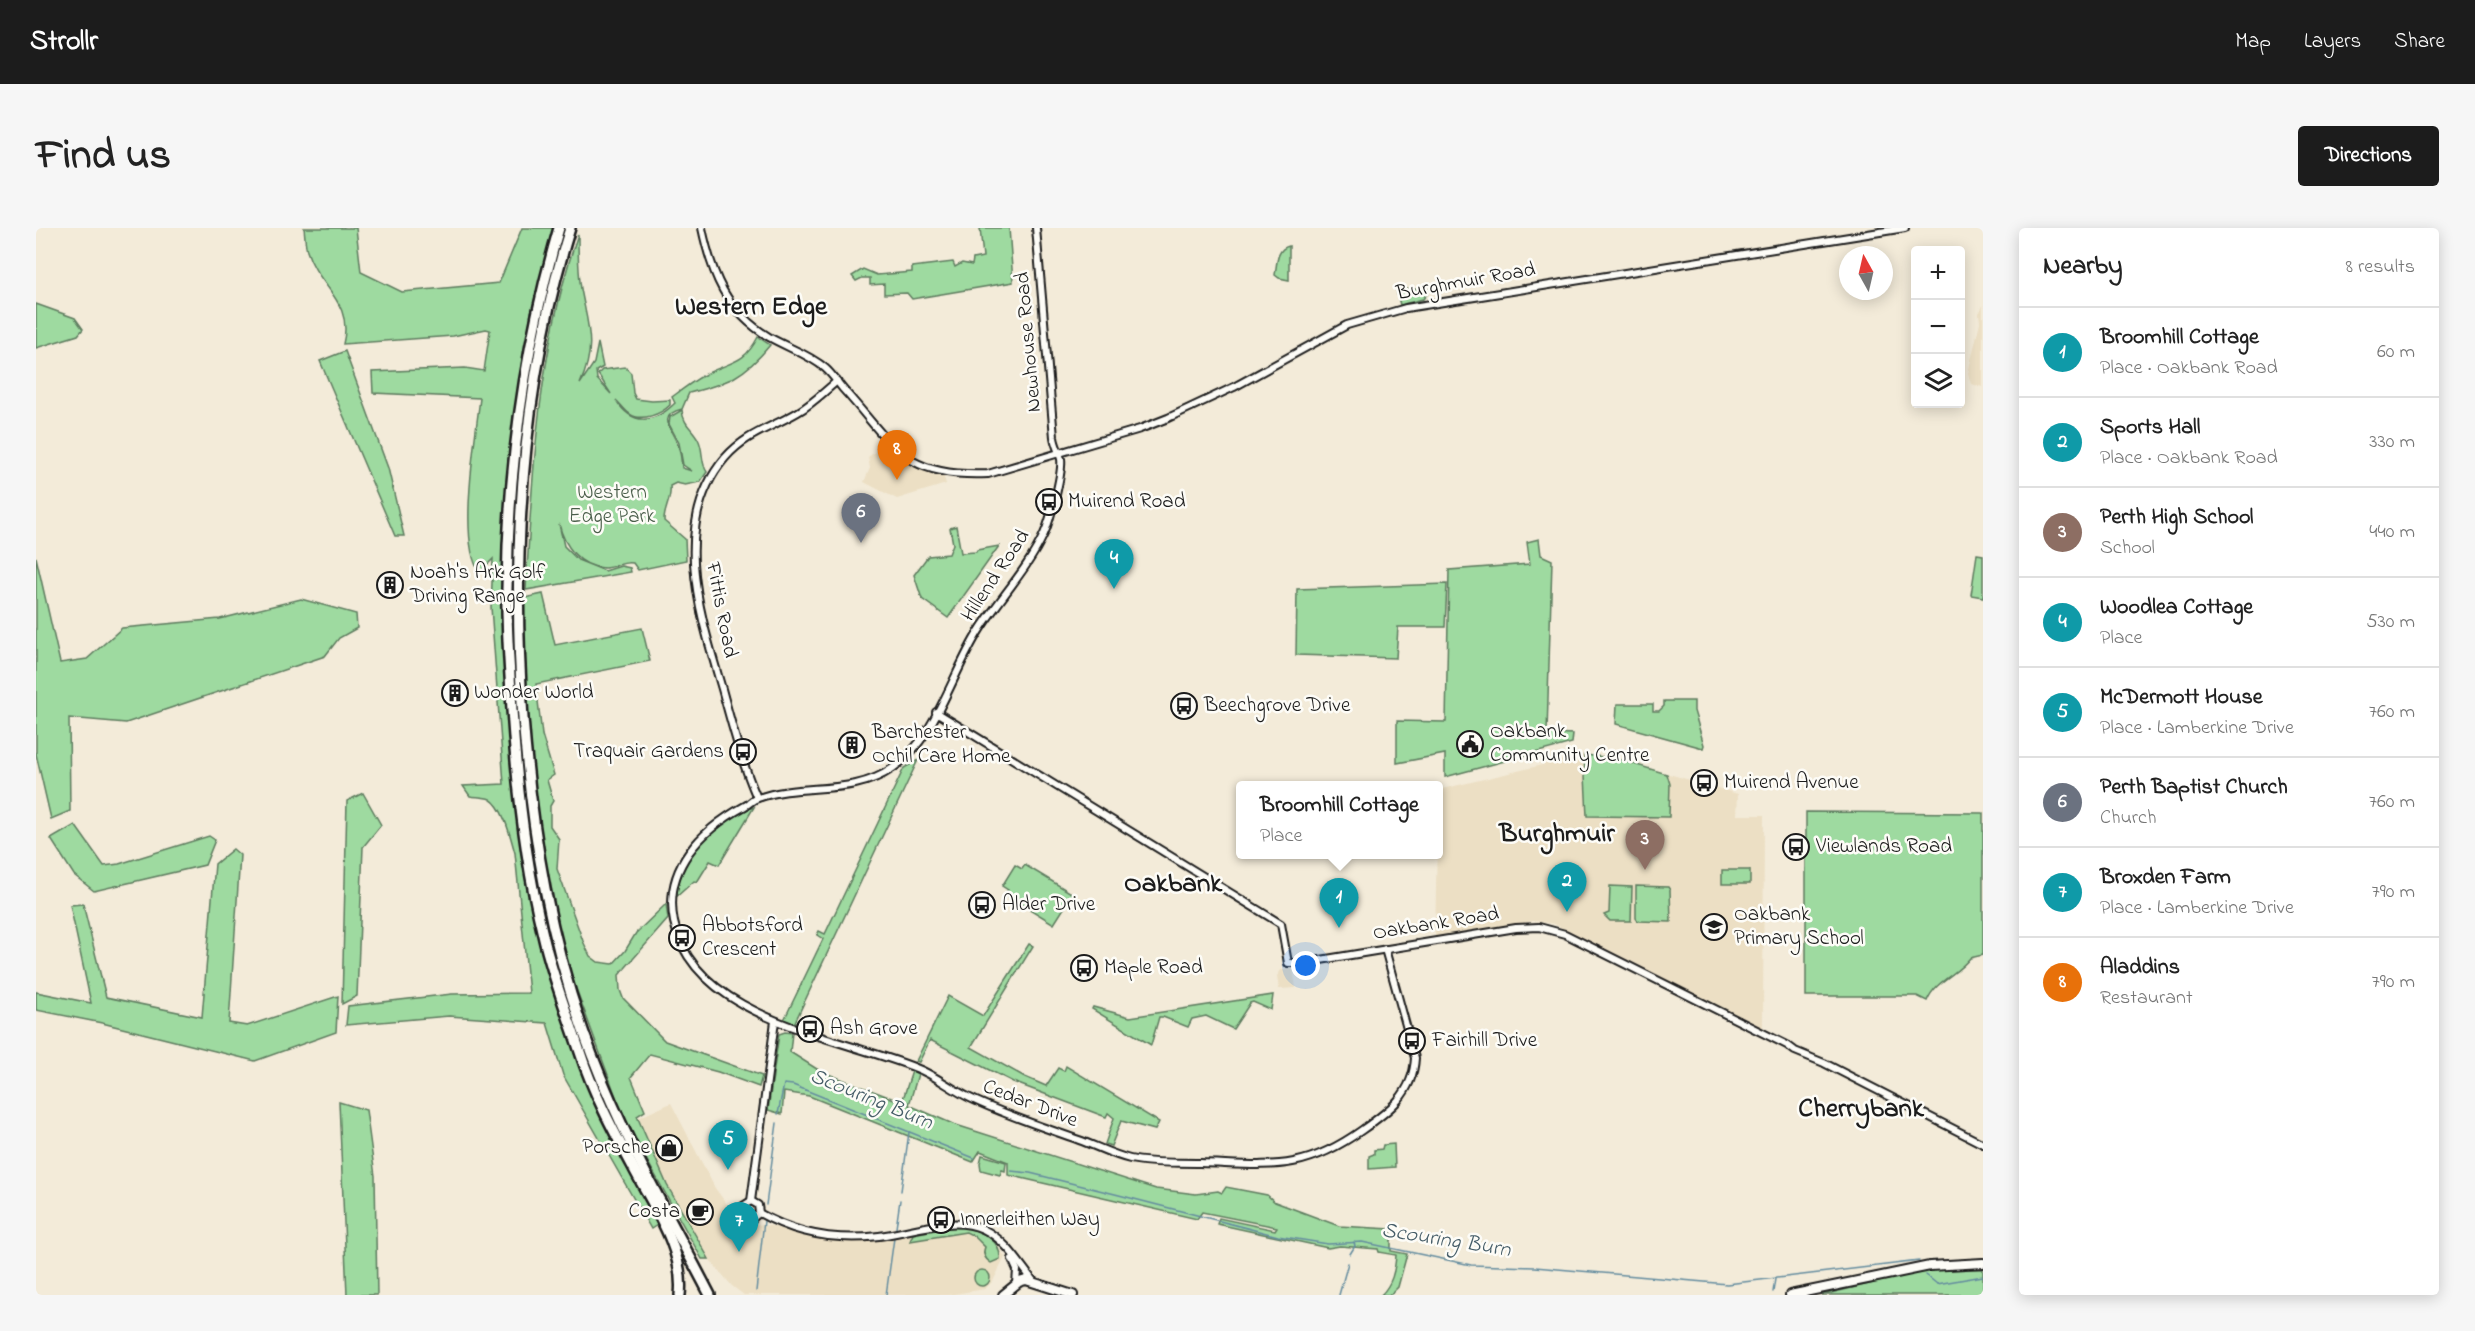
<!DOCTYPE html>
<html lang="en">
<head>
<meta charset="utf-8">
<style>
  body { margin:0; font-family:"Indie Flower",sans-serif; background:#f6f6f6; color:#222 }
  .controls { position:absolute; right:18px; top:18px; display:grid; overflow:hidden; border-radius:6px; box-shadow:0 3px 15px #0003 }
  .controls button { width:54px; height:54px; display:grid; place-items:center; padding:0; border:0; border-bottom:2px solid #e0e0e0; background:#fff; color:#222; font:30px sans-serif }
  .compass { position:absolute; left:1803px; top:18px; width:54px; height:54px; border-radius:50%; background:#fff; box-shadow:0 3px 15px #0003; rotate:352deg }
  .you { position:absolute; left:1270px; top:738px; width:21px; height:21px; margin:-15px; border:4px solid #fff; border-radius:50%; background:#1a73e8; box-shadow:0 0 0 9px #1a73e833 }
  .badge { display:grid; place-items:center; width:39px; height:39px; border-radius:50%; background:#1c1c1c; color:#fff; font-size:20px; font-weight:700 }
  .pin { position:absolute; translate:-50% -50px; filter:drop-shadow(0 2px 3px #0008) }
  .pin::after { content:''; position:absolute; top:32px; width:21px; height:18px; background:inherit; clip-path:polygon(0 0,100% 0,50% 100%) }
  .popup { position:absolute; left:1200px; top:553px; width:207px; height:78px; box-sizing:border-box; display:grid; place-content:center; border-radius:6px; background:#fff; filter:drop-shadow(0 2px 4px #0005); font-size:20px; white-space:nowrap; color:#767676 }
  .popup b { font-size:22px; color:#222 }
  .popup::after { content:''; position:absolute; left:50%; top:100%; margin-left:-12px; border:12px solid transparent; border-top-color:#fff }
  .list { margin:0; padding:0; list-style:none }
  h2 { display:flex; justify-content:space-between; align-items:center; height:78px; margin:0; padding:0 24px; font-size:26px }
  h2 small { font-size:20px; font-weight:400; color:#767676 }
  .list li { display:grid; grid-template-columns:39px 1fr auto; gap:18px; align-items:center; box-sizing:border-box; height:90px; padding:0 24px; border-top:2px solid #e0e0e0 }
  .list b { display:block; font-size:22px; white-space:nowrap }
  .list p { margin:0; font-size:20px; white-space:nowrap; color:#767676 }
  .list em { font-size:20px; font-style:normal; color:#767676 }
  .icon { flex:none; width:33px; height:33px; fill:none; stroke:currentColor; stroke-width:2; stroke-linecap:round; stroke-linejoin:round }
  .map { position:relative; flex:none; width:1947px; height:1067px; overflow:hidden; border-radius:6px }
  header { display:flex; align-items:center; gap:36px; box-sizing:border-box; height:84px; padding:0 30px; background:#1c1c1c; color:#fff }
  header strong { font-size:28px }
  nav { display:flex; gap:33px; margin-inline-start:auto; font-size:21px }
  .intro { display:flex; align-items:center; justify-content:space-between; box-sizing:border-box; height:144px; padding:0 36px }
  h1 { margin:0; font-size:42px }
  .button { padding:15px 27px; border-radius:6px; background:#1c1c1c; color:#fff; font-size:21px; font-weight:700 }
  main { display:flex; gap:36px; padding:0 36px }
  aside { flex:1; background:#fff; border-radius:6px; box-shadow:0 3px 15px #0003 }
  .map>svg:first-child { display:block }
</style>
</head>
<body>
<header>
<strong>Strollr</strong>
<nav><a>Map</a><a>Layers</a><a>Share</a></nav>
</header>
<div class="intro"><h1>Find us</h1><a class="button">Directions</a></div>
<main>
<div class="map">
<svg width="1947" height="1067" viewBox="0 0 1947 1067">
  <rect width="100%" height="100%" fill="#f3ebd9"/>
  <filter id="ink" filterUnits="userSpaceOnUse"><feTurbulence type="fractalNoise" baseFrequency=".0167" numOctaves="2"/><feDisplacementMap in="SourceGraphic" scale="12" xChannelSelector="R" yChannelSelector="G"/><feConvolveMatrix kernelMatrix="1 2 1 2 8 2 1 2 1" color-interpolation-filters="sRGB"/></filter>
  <g filter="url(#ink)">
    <g fill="#ecdfc4">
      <polygon points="1947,78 1947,159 1935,156 1932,145 1944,94 1943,85"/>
      <polygon points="849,217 866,232 888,243 907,246 910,256 861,271 828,254 834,240 832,229"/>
      <polygon points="1548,527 1578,530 1702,566 1701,587 1728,587 1727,800 1518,696 1498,693 1399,709 1402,562"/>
      <polygon points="1257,741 1260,760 1243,761 1241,748 1245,742"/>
      <polygon points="635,875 679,960 704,994 736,998 779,1010 797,1013 830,1013 913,999 927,1000 950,1008 962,1018 969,1029 957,1053 949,1061 912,1067 708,1067 696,1058 674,1032 631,957 602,890"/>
    </g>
    <g fill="#9edaa0" stroke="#5d7b5e" stroke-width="1.5">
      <path d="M268 0H320L325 44 366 64 463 55 486 0H518L495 84 479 214 467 360 496 664 565 881 621 997 615 1001 527 847 511 795 413 788 310 797 312 778 416 766 493 765 479 625C475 611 468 579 454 571 449 569 440 569 434 568L427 558 468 556 455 379 457 331 444 344C421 317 440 206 444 170L337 165 336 144 429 140 448 143 454 102 450 101 417 108 307 116C318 73 282 59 271 23 269 16 269 7 268 0Z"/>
      <polygon points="944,0 973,0 977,54 876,71 871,65 848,66 848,56 834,57 834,50 826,50 820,53 816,48 827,41 841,47 876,44 876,39 917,34 919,39 926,35 936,37 937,31 947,29"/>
      <path d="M542 6C542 25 542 42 545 61 552 99 561 118 544 156L558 135 562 115 567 139 560 143 561 151 575 166 562 146 566 142 589 139 595 145 597 165 600 171 616 173 634 172V177C625 186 606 194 594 186 589 183 584 175 580 172 596 198 618 196 639 175L636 169 640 166C650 159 661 150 672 145 696 133 708 136 722 109L734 117C708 149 692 155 653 165L646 181C621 187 635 201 641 215 645 223 645 232 646 240L656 243 647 237 643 215 633 196 634 189 646 182C647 196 656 200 662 211 668 222 664 234 671 244L664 254 649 257 640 255 634 258C636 271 628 280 628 293L649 311 650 332 602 342 597 335C586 333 579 340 568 340 543 339 528 317 523 296L528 318 542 332 569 343 585 338 594 340 595 344 490 362C496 242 503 120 542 6Z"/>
      <path d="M1253 18V52L1243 50 1239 47C1241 36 1240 21 1253 18Z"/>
      <polygon points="1360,61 1392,61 1391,66 1387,71 1364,77"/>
      <polygon points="0,76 39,90 47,101 42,107 0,120"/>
      <polygon points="309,123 352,240 368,308 359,308 284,133"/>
      <polygon points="920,298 925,325 940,324 941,322 963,318 912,390 886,371 878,347 892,328 913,326 917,316 914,300"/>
      <polygon points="1503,311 1505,327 1516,332 1511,505 1537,506 1536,515 1409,549 1409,526 1361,535 1361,493 1410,494 1413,342 1494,336 1491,314"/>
      <polygon points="1941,326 1947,327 1947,369 1935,367"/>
      <polygon points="0,329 24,435 51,431 86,400 184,391 265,371 320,386 321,400 303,410 289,428 90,495 33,490 34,583 15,591 0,526"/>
      <polygon points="1411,356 1409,399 1362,399 1360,430 1260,427 1261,361"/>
      <polygon points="507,366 519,417 606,400 614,433 500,456 506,507 518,547 511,552 517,573 514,578 514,598 523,611 521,641 547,713 554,728 562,734 577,736 589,723 600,705 630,676 632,691 583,747 584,762 587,770 629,813 726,848 723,859 682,844 614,826 595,849 609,883 601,888 631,957 673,1031 666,1031 589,893 531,736 509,648 499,578 487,436 488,370"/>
      <polygon points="1628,473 1658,473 1658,483 1668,517 1667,520 1580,496 1581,476 1617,476 1617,483 1623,483 1628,478"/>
      <polygon points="1548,527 1578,530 1631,546 1634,556 1633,589 1551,588"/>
      <polygon points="882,532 758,796 748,792 787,711 781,707 783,703 789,706 868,540"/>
      <polygon points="327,565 345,597 327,619 321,768 306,776 311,573"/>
      <path d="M718 579 683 637 674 633 661 654 658 653 639 670C645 627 677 593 718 579Z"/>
      <path d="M1770 584 1947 585V727L1934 730C1921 747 1900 752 1891 773L1881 768H1770Z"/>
      <polygon points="39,597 68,638 83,636 173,608 179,612 169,637 58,663 38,647 15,611"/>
      <polygon points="197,621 204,627 193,795 211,798 302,768 300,804 219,833 66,795 0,782 0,764 55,775 34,677 47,676 70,769 166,789 179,636"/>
      <polygon points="979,637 986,641 989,637 1037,666 1018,696 969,666 972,662 966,658"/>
      <rect x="1686" y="642" width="28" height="14"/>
      <polygon points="1574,658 1596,659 1595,693 1574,693 1568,687 1573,685"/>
      <polygon points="1600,658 1632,659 1634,662 1635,694 1602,693 1600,690"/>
      <polygon points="993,716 997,718 935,819 989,849 1010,858 1022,840 1028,843 1030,838 1123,894 1119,902 1085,893 1075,918 1069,916 1078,890 1072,885 1070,889 977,854 894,812 883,834 880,833 912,768 947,788"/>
      <polygon points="1237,767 1235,782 1217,774 1214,775 1197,801 1170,788 1156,791 1152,799 1127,789 1123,789 1115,817 1056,781 1057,779 1094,789"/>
      <path d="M749 804 756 805 754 824 784 843 866 874 876 843 882 846 873 877 917 896 1120 961 1160 966 1182 963 1186 965 1190 959 1231 967 1239 974 1303 998 1355 1001V1023L1371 1026 1362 1059 1354 1067H1345C1356 1056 1359 1043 1360 1027L1343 1024 1342 1021 1304 1018 1292 1020 1181 996 1183 990 1239 1002 1241 999 1166 984 1161 991 981 949 972 947V934L944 923 937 934 773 868 748 864 746 886 732 882 743 806Z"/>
      <polygon points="303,874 330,882 339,948 341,1067 311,1067"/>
      <polygon points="1358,916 1359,939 1333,941 1333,928 1338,926 1338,922 1346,921 1347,917"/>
      <polygon points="946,927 970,934 969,943 966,942 964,947 945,942 944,935"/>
      <path d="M921 998C939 1001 965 1008 964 1031L955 1035C949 1031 946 1026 949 1019L938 1008 930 1004 874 1013 877 1006Z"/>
      <polygon points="1911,1040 1947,1041 1947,1067 1786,1067 1893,1042"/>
      <circle cx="946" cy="1050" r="8"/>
    </g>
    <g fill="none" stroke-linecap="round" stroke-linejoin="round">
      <g stroke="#648c9f" stroke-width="1.5">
        <polyline points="742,886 748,856 757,857 938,930"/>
        <polyline points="975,943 994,945 1079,966 1242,1008 1292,1016 1326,1014 1435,1037 1499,1039 1691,1056 1883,1033"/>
        <polyline points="865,963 873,904"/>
        <polyline points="730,977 741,895"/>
        <polyline points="860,1000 864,972"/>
        <polyline points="1314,1026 1319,1018 1318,1014"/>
        <polyline points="1890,1047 1901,1056 1947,1048"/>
        <polyline points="720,1063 728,993"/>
        <polyline points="1737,1064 1739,1051"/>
        <polyline points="850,1067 858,1010"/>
        <polyline points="1303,1067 1312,1035"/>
      </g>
      <defs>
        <g id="minor">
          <path d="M666 0C676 47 690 83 733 109 752 120 773 126 789 140 796 146 801 154 807 161 857 216 866 250 952 246L1104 201 1132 190 1198 159 1311 97 1370 80 1869 0"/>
          <path d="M1000 0 1018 209C1019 217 1023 223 1025 231 1027 244 1014 293 1008 306 992 341 963 371 943 403 916 445 899 512 857 540 816 569 767 554 722 570 717 571 714 575 709 578 665 602 627 640 638 694 658 791 804 809 880 840 899 847 915 861 934 870 969 887 1007 899 1043 912 1060 918 1077 927 1094 931 1117 936 1141 934 1164 935 1234 937 1266 945 1326 902 1353 883 1377 866 1379 830L1349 721"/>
          <polyline points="900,484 1245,696 1252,735 1266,735 1480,700 1503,699 1529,706 1751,817 1759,823 1788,835 1947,916"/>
          <path d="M721 570C706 535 696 498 686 461 665 389 633 296 689 230 711 205 735 200 762 184 776 176 788 164 801 153"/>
          <polyline points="715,973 739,793"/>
          <polyline points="715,973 707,978 709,988 716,991 723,985"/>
          <polyline points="715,973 722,977 723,985"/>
          <path d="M723 985C760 1006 801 1013 843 1008 875 1004 916 987 947 1001 970 1012 983 1035 998 1054"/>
          <polyline points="976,1031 981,1042 980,1056"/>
        </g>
        <g id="major">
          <polyline points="967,1067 983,1054 990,1052 1037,1067"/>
          <polyline points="1754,1067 1894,1038 1947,1035"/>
        </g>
        <g id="highway">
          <path d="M523 0C489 117 472 239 471 361 470 401 474 442 476 482 481 558 489 634 507 707 516 747 531 785 544 824 557 864 577 902 597 939 617 978 649 1022 644 1067"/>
          <path d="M534 0C485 159 475 326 487 490 496 605 514 719 556 827 588 911 633 988 674 1067"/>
        </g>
      </defs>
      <use href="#minor" stroke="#1c1c1c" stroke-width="10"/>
      <use href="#major" stroke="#1c1c1c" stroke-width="12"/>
      <use href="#highway" stroke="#1c1c1c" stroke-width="14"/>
      <use href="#minor" stroke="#fdfcf7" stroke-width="6"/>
      <use href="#major" stroke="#fdfcf7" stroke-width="8"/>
      <use href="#highway" stroke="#fdfcf7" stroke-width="9"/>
    </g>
  </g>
  <defs>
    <symbol id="bus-ring" viewBox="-11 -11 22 22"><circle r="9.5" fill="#fdfcf7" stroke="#1c1c1c" stroke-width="1.5"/><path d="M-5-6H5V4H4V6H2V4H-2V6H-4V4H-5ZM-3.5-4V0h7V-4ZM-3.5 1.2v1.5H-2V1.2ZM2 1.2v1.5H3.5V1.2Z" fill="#1c1c1c"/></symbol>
    <symbol id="building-ring" viewBox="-11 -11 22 22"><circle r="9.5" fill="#fdfcf7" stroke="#1c1c1c" stroke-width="1.5"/><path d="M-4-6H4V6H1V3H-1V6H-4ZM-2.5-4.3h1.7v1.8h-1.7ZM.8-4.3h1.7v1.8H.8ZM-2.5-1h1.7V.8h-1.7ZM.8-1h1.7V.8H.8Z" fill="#1c1c1c"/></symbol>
    <symbol id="civic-ring" viewBox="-11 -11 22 22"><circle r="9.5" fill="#fdfcf7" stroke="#1c1c1c" stroke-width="1.5"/><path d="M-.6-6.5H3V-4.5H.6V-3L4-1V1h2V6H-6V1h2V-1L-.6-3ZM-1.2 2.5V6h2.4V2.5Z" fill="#1c1c1c"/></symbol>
    <symbol id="school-ring" viewBox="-11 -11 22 22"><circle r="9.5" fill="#fdfcf7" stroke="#1c1c1c" stroke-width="1.5"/><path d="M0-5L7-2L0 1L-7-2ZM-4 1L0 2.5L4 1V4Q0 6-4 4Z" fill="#1c1c1c"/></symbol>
    <symbol id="shop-ring" viewBox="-11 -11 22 22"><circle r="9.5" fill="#fdfcf7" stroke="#1c1c1c" stroke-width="1.5"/><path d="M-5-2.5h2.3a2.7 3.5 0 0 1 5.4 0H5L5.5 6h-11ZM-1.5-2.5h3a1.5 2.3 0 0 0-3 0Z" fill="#1c1c1c"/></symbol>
    <symbol id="cafe-ring" viewBox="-11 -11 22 22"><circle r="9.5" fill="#fdfcf7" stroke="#1c1c1c" stroke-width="1.5"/><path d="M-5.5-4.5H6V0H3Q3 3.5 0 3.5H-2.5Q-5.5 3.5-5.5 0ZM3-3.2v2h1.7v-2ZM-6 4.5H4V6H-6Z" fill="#1c1c1c"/></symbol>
  </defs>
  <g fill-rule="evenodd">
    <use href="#bus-ring" x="998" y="259" width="30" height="30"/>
    <use href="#building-ring" x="339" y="342" width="30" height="30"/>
    <use href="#building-ring" x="404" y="450" width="30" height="30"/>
    <use href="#bus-ring" x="1133" y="463" width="30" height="30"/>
    <use href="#civic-ring" x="1419" y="501" width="30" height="30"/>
    <use href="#building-ring" x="801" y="502" width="30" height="30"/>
    <use href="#bus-ring" x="692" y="509" width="30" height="30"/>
    <use href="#bus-ring" x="1653" y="540" width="30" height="30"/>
    <use href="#bus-ring" x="1745" y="604" width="30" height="30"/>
    <use href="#bus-ring" x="931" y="662" width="30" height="30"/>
    <use href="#school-ring" x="1663" y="684" width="30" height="30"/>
    <use href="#bus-ring" x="631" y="695" width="30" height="30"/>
    <use href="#bus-ring" x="1033" y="725" width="30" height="30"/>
    <use href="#bus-ring" x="759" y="786" width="30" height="30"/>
    <use href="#bus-ring" x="1361" y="798" width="30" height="30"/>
    <use href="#shop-ring" x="618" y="905" width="30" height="30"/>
    <use href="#cafe-ring" x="649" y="969" width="30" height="30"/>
    <use href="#bus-ring" x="890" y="977" width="30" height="30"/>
  </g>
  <g text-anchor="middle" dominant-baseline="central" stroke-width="5" stroke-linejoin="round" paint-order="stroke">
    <g font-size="21" fill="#1c1c1c" stroke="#fdfcf7">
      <text transform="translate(1430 54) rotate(-10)">Burghmuir Road</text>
      <text transform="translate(993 114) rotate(-95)">Newhouse Road</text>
      <text transform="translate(960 348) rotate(-56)">Hillend Road</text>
      <text transform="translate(685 382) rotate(79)">Fittis Road</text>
      <text transform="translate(1400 696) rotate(-9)">Oakbank Road</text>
      <text transform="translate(994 876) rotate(21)">Cedar Drive</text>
    </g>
    <g font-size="21" fill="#4a5e4a" stroke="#fdfcf7">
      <text x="576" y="265">Western<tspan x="576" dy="24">Edge Park</tspan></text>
    </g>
    <g font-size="21" fill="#1c1c1c" stroke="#fdfcf7" text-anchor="start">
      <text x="1032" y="274">Muirend Road</text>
      <text x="374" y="345">Noah's Ark Golf<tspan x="374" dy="24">Driving Range</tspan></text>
      <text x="438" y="465">Wonder World</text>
      <text x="1168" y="478">Beechgrove Drive</text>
      <text x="1454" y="504">Oakbank<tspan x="1454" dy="24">Community Centre</tspan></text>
      <text x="836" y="505">Barchester<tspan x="836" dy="24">Ochil Care Home</tspan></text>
      <text x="688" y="524" text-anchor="end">Traquair Gardens</text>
      <text x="1688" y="555">Muirend Avenue</text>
      <text x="1780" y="619">Viewlands Road</text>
      <text x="966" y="677">Alder Drive</text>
      <text x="1698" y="687">Oakbank<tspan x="1698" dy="24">Primary School</tspan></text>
      <text x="666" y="698">Abbotsford<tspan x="666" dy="24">Crescent</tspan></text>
      <text x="1068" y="740">Maple Road</text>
      <text x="794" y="801">Ash Grove</text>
      <text x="1396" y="813">Fairhill Drive</text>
      <text x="614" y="920" text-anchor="end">Porsche</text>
      <text x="644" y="984" text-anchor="end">Costa</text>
      <text x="924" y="992">Innerleithen Way</text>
    </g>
    <g font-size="22" font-style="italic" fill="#465d68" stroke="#fdfcf7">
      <text transform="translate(835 872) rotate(22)">Scouring Burn</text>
      <text transform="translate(1410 1013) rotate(9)">Scouring Burn</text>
    </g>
    <g font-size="27" font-weight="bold" fill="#1c1c1c" stroke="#fdfcf7">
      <text x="715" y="79">Western Edge</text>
      <text x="1521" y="606">Burghmuir</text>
      <text x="1137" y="656">Oakbank</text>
      <text x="1825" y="881">Cherrybank</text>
    </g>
  </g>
</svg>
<div class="controls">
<button>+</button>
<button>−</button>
<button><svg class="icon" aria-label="layers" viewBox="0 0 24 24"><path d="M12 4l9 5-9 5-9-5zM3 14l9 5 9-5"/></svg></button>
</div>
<svg class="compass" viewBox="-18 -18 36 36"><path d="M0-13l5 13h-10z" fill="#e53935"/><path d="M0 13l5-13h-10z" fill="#767676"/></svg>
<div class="you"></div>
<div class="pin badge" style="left:1303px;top:700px;background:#0f9aa8">1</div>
<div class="popup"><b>Broomhill Cottage</b>Place</div>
<div class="pin badge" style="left:1531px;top:684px;background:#0f9aa8">2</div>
<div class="pin badge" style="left:1609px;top:642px;background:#8d6e63">3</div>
<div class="pin badge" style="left:1078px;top:361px;background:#0f9aa8">4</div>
<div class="pin badge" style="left:692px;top:942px;background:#0f9aa8">5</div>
<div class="pin badge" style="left:825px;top:315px;background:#6b7280">6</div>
<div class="pin badge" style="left:703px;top:1024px;background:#0f9aa8">7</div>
<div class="pin badge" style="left:861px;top:252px;background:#e8710a">8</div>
</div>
<aside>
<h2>Nearby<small>8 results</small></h2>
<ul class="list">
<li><span class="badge" style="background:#0f9aa8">1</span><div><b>Broomhill Cottage</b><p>Place · Oakbank Road</p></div><em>60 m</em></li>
<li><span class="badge" style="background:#0f9aa8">2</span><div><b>Sports Hall</b><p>Place · Oakbank Road</p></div><em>330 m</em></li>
<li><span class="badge" style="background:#8d6e63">3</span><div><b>Perth High School</b><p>School</p></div><em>440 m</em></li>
<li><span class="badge" style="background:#0f9aa8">4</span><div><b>Woodlea Cottage</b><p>Place</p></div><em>530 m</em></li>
<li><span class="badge" style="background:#0f9aa8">5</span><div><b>McDermott House</b><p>Place · Lamberkine Drive</p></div><em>760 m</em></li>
<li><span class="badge" style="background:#6b7280">6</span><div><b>Perth Baptist Church</b><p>Church</p></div><em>760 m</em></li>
<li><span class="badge" style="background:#0f9aa8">7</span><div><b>Broxden Farm</b><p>Place · Lamberkine Drive</p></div><em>790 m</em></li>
<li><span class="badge" style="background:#e8710a">8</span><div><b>Aladdins</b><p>Restaurant</p></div><em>790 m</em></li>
</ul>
</aside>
</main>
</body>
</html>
